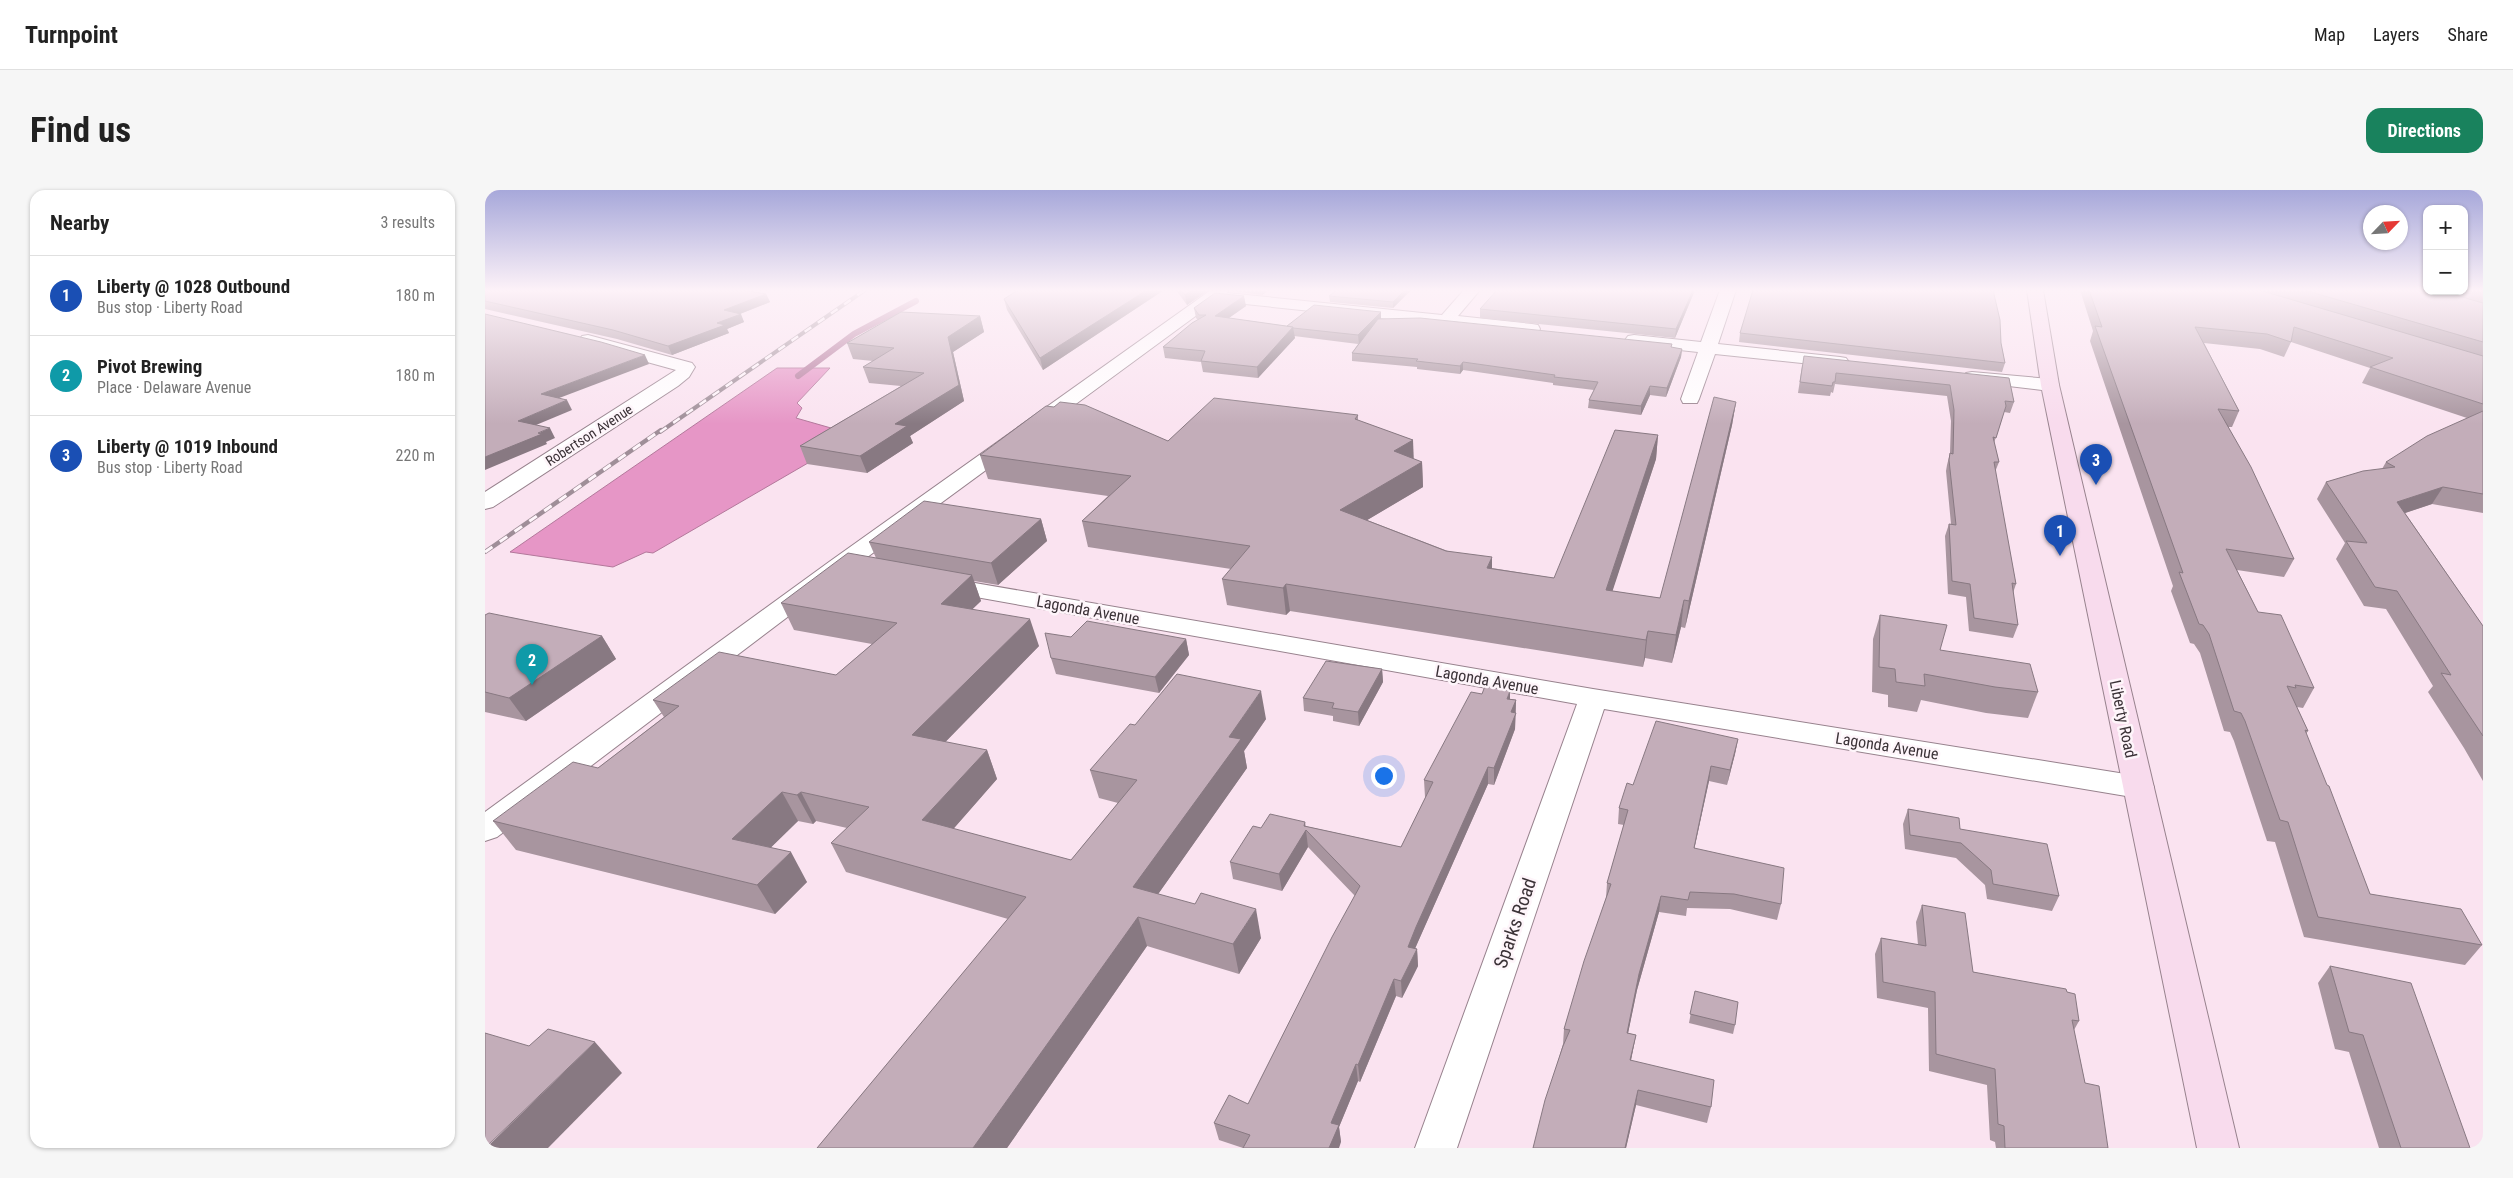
<!DOCTYPE html>
<html lang="en">
<head>
<meta charset="utf-8">
<style>
  body { margin:0; font-family:"Roboto Condensed",sans-serif; background:#f6f6f6; color:#222 }
  .controls { position:absolute; right:15px; top:15px; display:grid; overflow:hidden; border-radius:10px; box-shadow:0 1px 4px #0004 }
  .controls button { width:45px; height:45px; display:grid; place-items:center; padding:0; border:0; border-bottom:1px solid #e0e0e0; background:#fff; color:#222; font:25px sans-serif }
  .compass { position:absolute; left:1878px; top:15px; width:45px; height:45px; border-radius:50%; background:#fff; box-shadow:0 1px 4px #0004; rotate:65deg }
  .you { position:absolute; left:898px; top:585px; width:18px; height:18px; margin:-12px; border:4px solid #fff; border-radius:50%; background:#1a73e8; box-shadow:0 0 0 8px #1a73e833 }
  .badge { display:grid; place-items:center; width:32px; height:32px; border-radius:50%; background:#19825d; color:#fff; font-size:16px; font-weight:700 }
  .pin { position:absolute; translate:-50% -41px; filter:drop-shadow(0 1px 2px #0008) }
  .pin::after { content:''; position:absolute; top:26px; width:18px; height:15px; background:inherit; clip-path:polygon(0 0,100% 0,50% 100%) }
  .list { margin:0; padding:0; list-style:none }
  h2 { display:flex; justify-content:space-between; align-items:center; height:65px; margin:0; padding:0 20px; font-size:21px }
  h2 small { font-size:16px; font-weight:400; color:#767676 }
  .list li { display:grid; grid-template-columns:32px 1fr auto; gap:15px; align-items:center; box-sizing:border-box; height:80px; padding:0 20px; border-top:1px solid #e0e0e0 }
  .list b { display:block; font-size:19px; white-space:nowrap }
  .list p { margin:0; font-size:16px; white-space:nowrap; color:#767676 }
  .list em { font-size:16px; font-style:normal; color:#767676 }
  .map { position:relative; flex:none; width:1998px; height:958px; overflow:hidden; border-radius:15px }
  header { display:flex; align-items:center; gap:30px; box-sizing:border-box; height:70px; padding:0 25px; background:#fff; border-bottom:1px solid #e0e0e0 }
  header strong { font-size:24px }
  nav { display:flex; gap:28px; margin-inline-start:auto; font-size:18px }
  .intro { display:flex; align-items:center; justify-content:space-between; box-sizing:border-box; height:120px; padding:0 30px }
  h1 { margin:0; font-size:35px }
  .button { padding:12px 22px; border-radius:15px; background:#19825d; color:#fff; font-size:18px; font-weight:700 }
  main { display:flex; gap:30px; padding:0 30px }
  aside { flex:1; background:#fff; border-radius:15px; box-shadow:0 1px 4px #0004 }
  .map>svg:first-child { display:block }
</style>
</head>
<body>
<header>
<strong>Turnpoint</strong>
<nav><a>Map</a><a>Layers</a><a>Share</a></nav>
</header>
<div class="intro"><h1>Find us</h1><a class="button">Directions</a></div>
<main>
<aside>
<h2>Nearby<small>3 results</small></h2>
<ul class="list">
<li><span class="badge" style="background:#1a4fb4">1</span><div><b>Liberty @ 1028 Outbound</b><p>Bus stop · Liberty Road</p></div><em>180 m</em></li>
<li><span class="badge" style="background:#0f9aa8">2</span><div><b>Pivot Brewing</b><p>Place · Delaware Avenue</p></div><em>180 m</em></li>
<li><span class="badge" style="background:#1a4fb4">3</span><div><b>Liberty @ 1019 Inbound</b><p>Bus stop · Liberty Road</p></div><em>220 m</em></li>
</ul>
</aside>
<div class="map">
<svg width="1998" height="958" viewBox="0 0 1998 958">
  <rect width="100%" height="100%" fill="#fae3f0"/>
  <polygon fill="#e696c6" stroke="#b3789b" points="292,178 345,178 312,213 317,218 311,228 367,244 323,273 168,363 161,362 128,377 25,362"/>
  <g fill="none" stroke-linecap="round" stroke-linejoin="round">
    <polyline stroke="#b3789b" stroke-width="6" points="313,186 369,144 431,111"/>
    <defs>
      <g id="street">
        <polygon points="726,100 744,100 742,103 957,125 979,100 995,100 973,126 1047,134 1053,135 1055,139 1053,143 1047,144 731,111 362,382 12,647 0,651 0,622 344,372"/>
        <polygon points="1235,100 1251,100 1233,154 1355,167 1361,168 1364,172 1361,176 1355,177 1230,164 1214,209 1212,213 1198,213 1196,209 1213,162 1149,155 1143,154 1140,150 1143,146 1149,145 1216,152"/>
        <polygon points="103,145 207,173 210,177 204,187 193,196 8,317 0,319 0,302 191,180 97,154 94,150 97,146"/>
        <polygon points="1487,182 1565,189 1572,191 1574,195 1572,199 1565,201 1481,191 1478,187 1481,183"/>
        <polygon points="455,387 1108,499 1653,586 1664,589 1669,597 1664,605 1653,608 1119,519 972,958 930,958 1092,514 446,399 443,394 446,389"/>
      </g>
      <polygon id="secondary" points="1542,100 1558,100 1574,195 1754,958 1712,958 1556,195"/>
    </defs>
    <use href="#street" stroke="#97828d" stroke-width="2"/>
    <use href="#secondary" stroke="#97828d" stroke-width="2"/>
    <use href="#street" fill="#fff" fill-rule="evenodd"/>
    <use href="#secondary" fill="#f8dbed" fill-rule="evenodd"/>
    <defs>
      <polyline id="rail-far1" points="175,242 380,100"/>
      <polyline id="rail" points="0,362 176,240"/>
    </defs>
    <use href="#rail-far1" stroke="#9f8e98" stroke-width="4"/>
    <use href="#rail" stroke="#9f8e98" stroke-width="4.5"/>
    <use href="#rail-far1" stroke="#fef5fa" stroke-width="2.5" stroke-dasharray="8" stroke-linecap="butt"/>
    <use href="#rail" stroke="#fef5fa" stroke-width="3" stroke-dasharray="9" stroke-linecap="butt"/>
  </g>
  <g fill="#a8959f">
    <polygon points="0,100 281,104 285,112 255,124 259,132 242,139 244,143 187,165 132,149 0,119"/>
    <polygon points="533,100 679,100 558,180 522,120 519,109"/>
    <polygon points="691,100 724,100 702,115"/>
    <polygon points="745,100 784,100 777,105 745,101"/>
    <polygon points="852,100 926,100 908,118 845,112 844,106"/>
    <polygon points="1210,100 1190,148 995,128 995,119"/>
    <polygon points="1595,100 1942,100 1942,101 1979,101 1979,100 1998,100 1998,323 1947,314 1920,323 1998,436 1998,591 1979,558 1943,502 1948,496 1901,419 1879,416 1851,369 1860,353 1832,309 1841,292 1897,279 1901,272 1982,228 1877,193 1885,178 1806,152 1799,167 1775,159 1719,153 1754,221 1747,237 1743,237 1809,369 1799,387 1752,380 1773,422 1829,498 1818,518 1812,517 1823,541 1821,544 1885,704 1997,755 1980,775 1819,747 1790,652 1782,651 1749,551 1745,542 1739,541 1715,463 1709,454 1705,453 1686,401 1688,396 1605,151 1608,141"/>
    <polygon points="761,116 744,128 802,136 896,129 1187,154 1186,158 1197,159 1196,167 1181,207 1165,205 1156,225 1103,218 1104,210 1109,200 1068,195 1068,193 978,180 975,184 932,179 932,177 867,171 867,163 873,154 809,146 810,148 773,188 718,182 716,172 680,168 678,157 713,130 711,128 709,118"/>
    <polygon points="495,126 499,142 468,162 479,211 425,246 428,253 382,283 322,274 315,256 416,196 384,193 378,177 388,171 368,169 362,153"/>
    <polygon points="1255,143 1516,153 1520,173 1517,182 1254,152"/>
    <polygon points="1317,176 1524,188 1529,212 1525,223 1519,222 1509,253 1514,272 1510,282 1531,394 1528,403 1533,435 1528,448 1484,441 1481,407 1463,404 1460,346 1464,334 1466,334 1461,281 1462,275 1465,263 1466,231 1462,206 1350,194 1348,203 1346,202 1345,206 1313,203"/>
    <polygon points="1251,212 1247,235 1200,438 1196,437 1187,473 1160,468 1158,477 805,421 801,425 742,415 737,389 746,379 603,357 597,331 623,306 503,289 495,265 683,251 873,225 873,231 928,250 928,269 937,272 938,297 882,330 1007,378 1069,388 1173,245 1171,269 1127,401 1175,408"/>
    <polygon points="556,329 562,351 513,395 489,391 496,411 487,419 554,456 460,552 502,560 512,589 468,639 586,670 633,613 614,608 605,580 650,535 781,529 759,561 762,578 673,704 776,748 754,784 662,756 522,958 332,958 523,729 361,682 346,653 362,638 331,631 328,634 313,631 285,658 322,692 290,724 31,660 8,631 113,578 179,527 168,510 351,485 387,454 309,440 296,413 391,368 384,352"/>
    <polygon points="0,425 117,446 131,469 41,531 0,522"/>
    <polygon points="1395,425 1455,460 1553,502 1543,528 1501,523 1436,510 1432,522 1403,517 1403,505 1387,502 1388,449"/>
    <polygon points="586,447 701,449 704,465 674,503 571,484 566,468"/>
    <polygon points="897,479 898,492 874,536 848,531 848,526 819,521 818,508"/>
    <polygon points="1025,509 1031,510 1030,539 1009,595 1003,594 932,754 930,758 932,759 933,776 917,808 911,806 875,892 873,891 854,937 856,952 758,958 734,950 729,933 763,914 870,706 823,657 797,701 748,689 745,672 776,638 820,636 916,657 941,607 940,607 939,590"/>
    <polygon points="1253,549 1250,564 1242,595 1224,591 1209,659 1296,714 1292,730 1245,719 1202,718 1201,726 1174,722 1152,800 1143,843 1151,845 1146,870 1226,917 1222,933 1151,915 1141,958 1048,958 1078,854 1079,839 1121,708 1122,693 1139,635 1133,634 1134,618 1148,595"/>
    <polygon points="1423,619 1475,639 1574,706 1567,721 1502,709 1500,695 1471,668 1420,659 1418,634"/>
    <polygon points="1437,715 1488,782 1582,802 1594,831 1589,840 1600,893 1623,958 1511,958 1510,952 1505,950 1502,895 1444,881 1443,818 1392,808 1390,764 1396,748 1433,755 1431,732"/>
    <polygon points="1845,776 1985,958 1894,958 1864,862 1850,859 1833,793"/>
    <polygon points="1210,801 1250,835 1248,844 1204,833"/>
  </g>
  <g fill="#887982">
    <polygon points="662,100 679,100 558,180 555,168"/>
    <polygon points="707,100 724,100 702,115 700,105"/>
    <polygon points="777,100 784,100 777,105"/>
    <polygon points="920,100 926,100 908,118 908,112"/>
    <polygon points="1208,100 1210,100 1190,148 1191,139"/>
    <polygon points="281,104 285,112 242,129 239,120"/>
    <polygon points="759,106 761,116 732,136 730,126"/>
    <polygon points="896,122 896,131 874,154 873,145"/>
    <polygon points="256,124 259,132 242,139 244,143 187,165 183,156 232,133"/>
    <polygon points="495,126 499,142 468,162 479,211 425,246 428,253 382,283 375,266 410,234 463,147"/>
    <polygon points="808,137 810,148 773,188 772,177"/>
    <polygon points="1197,159 1196,167 1181,207 1182,198"/>
    <polygon points="160,165 164,174 61,213 56,204"/>
    <polygon points="978,172 978,180 975,184 975,176"/>
    <polygon points="1165,196 1165,205 1156,225 1156,216"/>
    <polygon points="82,210 87,220 39,240 33,231"/>
    <polygon points="1251,212 1247,235 1200,438 1204,411"/>
    <polygon points="65,238 70,248 61,252 62,254 0,280 0,267"/>
    <polygon points="1173,245 1171,269 1119,427 1121,400"/>
    <polygon points="928,250 929,274 909,261"/>
    <polygon points="937,272 938,297 857,345 855,320"/>
    <polygon points="1958,297 1947,314 1902,329 1912,312"/>
    <polygon points="556,329 562,351 513,395 506,373"/>
    <polygon points="1007,367 1007,394 1002,378"/>
    <polygon points="487,385 496,411 465,441 456,414"/>
    <polygon points="801,394 805,421 801,425 798,398"/>
    <polygon points="1199,410 1196,437 1187,473 1191,445"/>
    <polygon points="545,429 554,456 439,574 427,545"/>
    <polygon points="1163,441 1160,468 1158,477 1161,450"/>
    <polygon points="117,446 131,469 41,531 24,508"/>
    <polygon points="701,449 704,465 674,503 670,487"/>
    <polygon points="897,479 898,492 874,536 873,522"/>
    <polygon points="776,501 781,529 759,561 762,578 657,727 648,697 744,547"/>
    <polygon points="1025,501 1025,517 1022,509"/>
    <polygon points="1031,510 1030,539 1009,595 1009,578 1026,522"/>
    <polygon points="1253,549 1250,564 1242,595 1245,580"/>
    <polygon points="502,560 512,589 450,660 437,630"/>
    <polygon points="1226,576 1224,591 1206,674 1209,658"/>
    <polygon points="1003,577 1003,594 932,754 924,774 923,757 931,737"/>
    <polygon points="297,602 313,631 265,678 247,649"/>
    <polygon points="316,602 331,631 328,634 312,605"/>
    <polygon points="820,632 823,657 797,701 794,684"/>
    <polygon points="306,662 322,692 290,724 272,695"/>
    <polygon points="1176,706 1174,722 1152,800 1140,858 1142,843 1154,784"/>
    <polygon points="771,719 776,748 754,784 748,754"/>
    <polygon points="653,727 662,756 522,958 488,958"/>
    <polygon points="932,759 933,776 917,808 916,791"/>
    <polygon points="909,789 911,806 875,892 873,875"/>
    <polygon points="1151,845 1143,885 1145,870"/>
    <polygon points="110,852 137,883 63,958 1,958"/>
    <polygon points="871,874 873,891 854,937 856,952 854,958 844,958 846,933"/>
    <polygon points="1153,900 1151,915 1141,958 1140,958"/>
  </g>
  <g fill="#c3adb9" stroke="#887982">
    <polygon points="0,100 259,100 281,104 239,120 256,124 232,133 240,135 183,156 128,140 0,111"/>
    <polygon points="533,100 662,100 555,168 519,109"/>
    <polygon points="696,100 707,100 700,105"/>
    <polygon points="852,100 920,100 908,112 844,106"/>
    <polygon points="1012,100 1208,100 1191,139 995,119"/>
    <polygon points="1268,100 1508,100 1515,130 1516,153 1520,173 1255,143"/>
    <polygon points="1604,100 1774,100 1998,166 1998,214 1885,177 1908,168 1809,137 1806,152 1782,144 1710,137 1754,221 1733,219 1766,277 1809,369 1741,359 1773,422 1796,425 1829,498 1810,495 1811,498 1802,496 1823,541 1820,540 1842,595 1844,596 1885,704 1976,719 1997,755 1833,727 1803,632 1795,630 1760,531 1756,523 1749,521 1724,444 1718,435 1714,434 1694,382 1698,383 1610,136 1617,137"/>
    <polygon points="1819,100 1942,100 1942,101 1956,101 1998,113 1998,152"/>
    <polygon points="730,103 759,106 730,126 808,137 772,177 716,171 720,161 678,157 707,133 721,125 714,125 709,118"/>
    <polygon points="829,115 896,122 873,145 808,138 808,137 802,136"/>
    <polygon points="416,122 495,126 463,147 474,195 410,234 422,236 375,266 315,256 439,183 378,177 409,158 362,153"/>
    <polygon points="0,124 116,152 160,165 56,204 82,210 33,231 65,238 53,243 57,244 0,267"/>
    <polygon points="935,128 1187,154 1186,157 1197,159 1182,198 1165,196 1156,216 1104,210 1113,192 1069,187 1070,185 978,172 975,176 931,171 933,169 867,163 893,129"/>
    <polygon points="1319,166 1524,188 1529,212 1520,211 1521,216 1511,248 1508,247 1514,272 1509,272 1531,394 1527,393 1533,435 1489,428 1485,394 1467,391 1464,334 1471,335 1464,270 1465,263 1468,264 1469,220 1465,195 1351,183 1350,192 1348,192 1347,196 1315,192"/>
    <polygon points="1229,207 1251,212 1204,411 1199,410 1191,445 1163,441 1161,450 801,394 798,398 737,389 765,356 597,331 646,286 495,265 561,216 569,217 575,212 600,215 683,251 729,208 873,225 870,229 928,250 909,261 937,272 855,320 961,361 1007,367 1002,378 1069,388 1130,240 1173,245 1121,400 1175,408"/>
    <polygon points="1998,221 1998,304 1958,297 1912,312 1998,436 1998,546 1956,483 1966,485 1912,401 1890,397 1861,351 1882,353 1841,292 1878,281 1910,277 1901,272 1942,246"/>
    <polygon points="439,311 556,329 506,373 384,352"/>
    <polygon points="363,363 487,385 456,414 545,429 427,545 502,560 437,630 586,670 652,590 605,580 645,534 650,535 692,484 776,501 744,547 756,549 648,697 710,714 716,703 771,719 748,754 653,727 488,958 332,958 541,707 346,653 384,617 316,602 312,605 297,602 247,649 306,662 272,695 8,631 88,572 113,578 194,516 168,510 234,462 351,485 412,433 296,413"/>
    <polygon points="4,423 117,446 24,508 0,502 0,425"/>
    <polygon points="1395,425 1462,435 1455,460 1545,474 1553,502 1510,497 1439,484 1440,496 1411,492 1410,479 1394,477"/>
    <polygon points="602,431 701,449 670,487 566,468 560,443 586,447"/>
    <polygon points="841,471 897,479 873,522 847,518 849,513 818,508"/>
    <polygon points="1000,496 1025,501 1022,509 1031,510 1026,522 1031,523 1009,578 1003,577 931,737 923,757 932,759 916,791 909,789 873,875 871,874 846,933 854,935 844,958 758,958 765,945 729,933 744,905 763,914 847,747 875,696 821,640 794,684 745,672 768,636 776,638 785,624 820,632 819,636 916,657 948,592 939,590 986,502 997,504"/>
    <polygon points="1171,531 1253,549 1245,580 1226,576 1209,658 1299,678 1296,714 1249,704 1205,702 1203,710 1176,706 1154,784 1142,843 1151,845 1145,870 1229,890 1226,917 1153,900 1140,958 1048,958 1060,910 1078,856 1085,840 1079,839 1099,771 1126,694 1122,693 1143,620 1134,618 1142,593 1148,595"/>
    <polygon points="1423,619 1474,628 1475,639 1562,654 1574,706 1508,694 1506,680 1476,653 1425,645"/>
    <polygon points="1437,715 1480,723 1488,782 1581,799 1582,802 1590,804 1594,831 1587,830 1600,893 1614,896 1623,958 1520,958 1519,936 1513,934 1510,879 1451,864 1450,802 1398,792 1396,748 1441,756"/>
    <polygon points="1845,776 1926,793 1985,958 1916,958 1878,845 1864,842"/>
    <polygon points="1210,801 1253,812 1250,835 1205,824"/>
    <polygon points="63,839 110,852 0,958 0,843 44,856"/>
  </g>
  <linearGradient id="sky" x2="0" y2="1"><stop stop-color="#a7a8da"/><stop offset="0.43" stop-color="#fdf2f8"/><stop offset="1" stop-color="#fdf2f8" stop-opacity="0"/></linearGradient>
  <rect width="1998" height="234" fill="url(#sky)"/>
  <g text-anchor="middle" dominant-baseline="central" stroke-width="5" stroke-linejoin="round" paint-order="stroke">
    <g font-size="14" fill="#3b3237" stroke="#fef5fa">
      <text transform="translate(104 245) rotate(-33)">Robertson Avenue</text>
    </g>
    <g font-size="16" fill="#3b3237" stroke="#fef5fa">
      <text transform="translate(603 420) rotate(10)">Lagonda Avenue</text>
      <text transform="translate(1002 490) rotate(10)">Lagonda Avenue</text>
      <text transform="translate(1638 529) rotate(78)">Liberty Road</text>
      <text transform="translate(1402 556) rotate(9)">Lagonda Avenue</text>
    </g>
    <g font-size="19" fill="#3b3237" stroke="#fef5fa">
      <text transform="translate(1030 733) rotate(-71)">Sparks Road</text>
    </g>
  </g>
</svg>
<div class="controls">
<button>+</button>
<button>−</button>
</div>
<svg class="compass" viewBox="-18 -18 36 36"><path d="M0-13l5 13h-10z" fill="#e53935"/><path d="M0 13l5-13h-10z" fill="#767676"/></svg>
<div class="you"></div>
<div class="pin badge" style="left:1575px;top:366px;background:#1a4fb4">1</div>
<div class="pin badge" style="left:47px;top:495px;background:#0f9aa8">2</div>
<div class="pin badge" style="left:1611px;top:295px;background:#1a4fb4">3</div>
</div>
</main>
</body>
</html>
